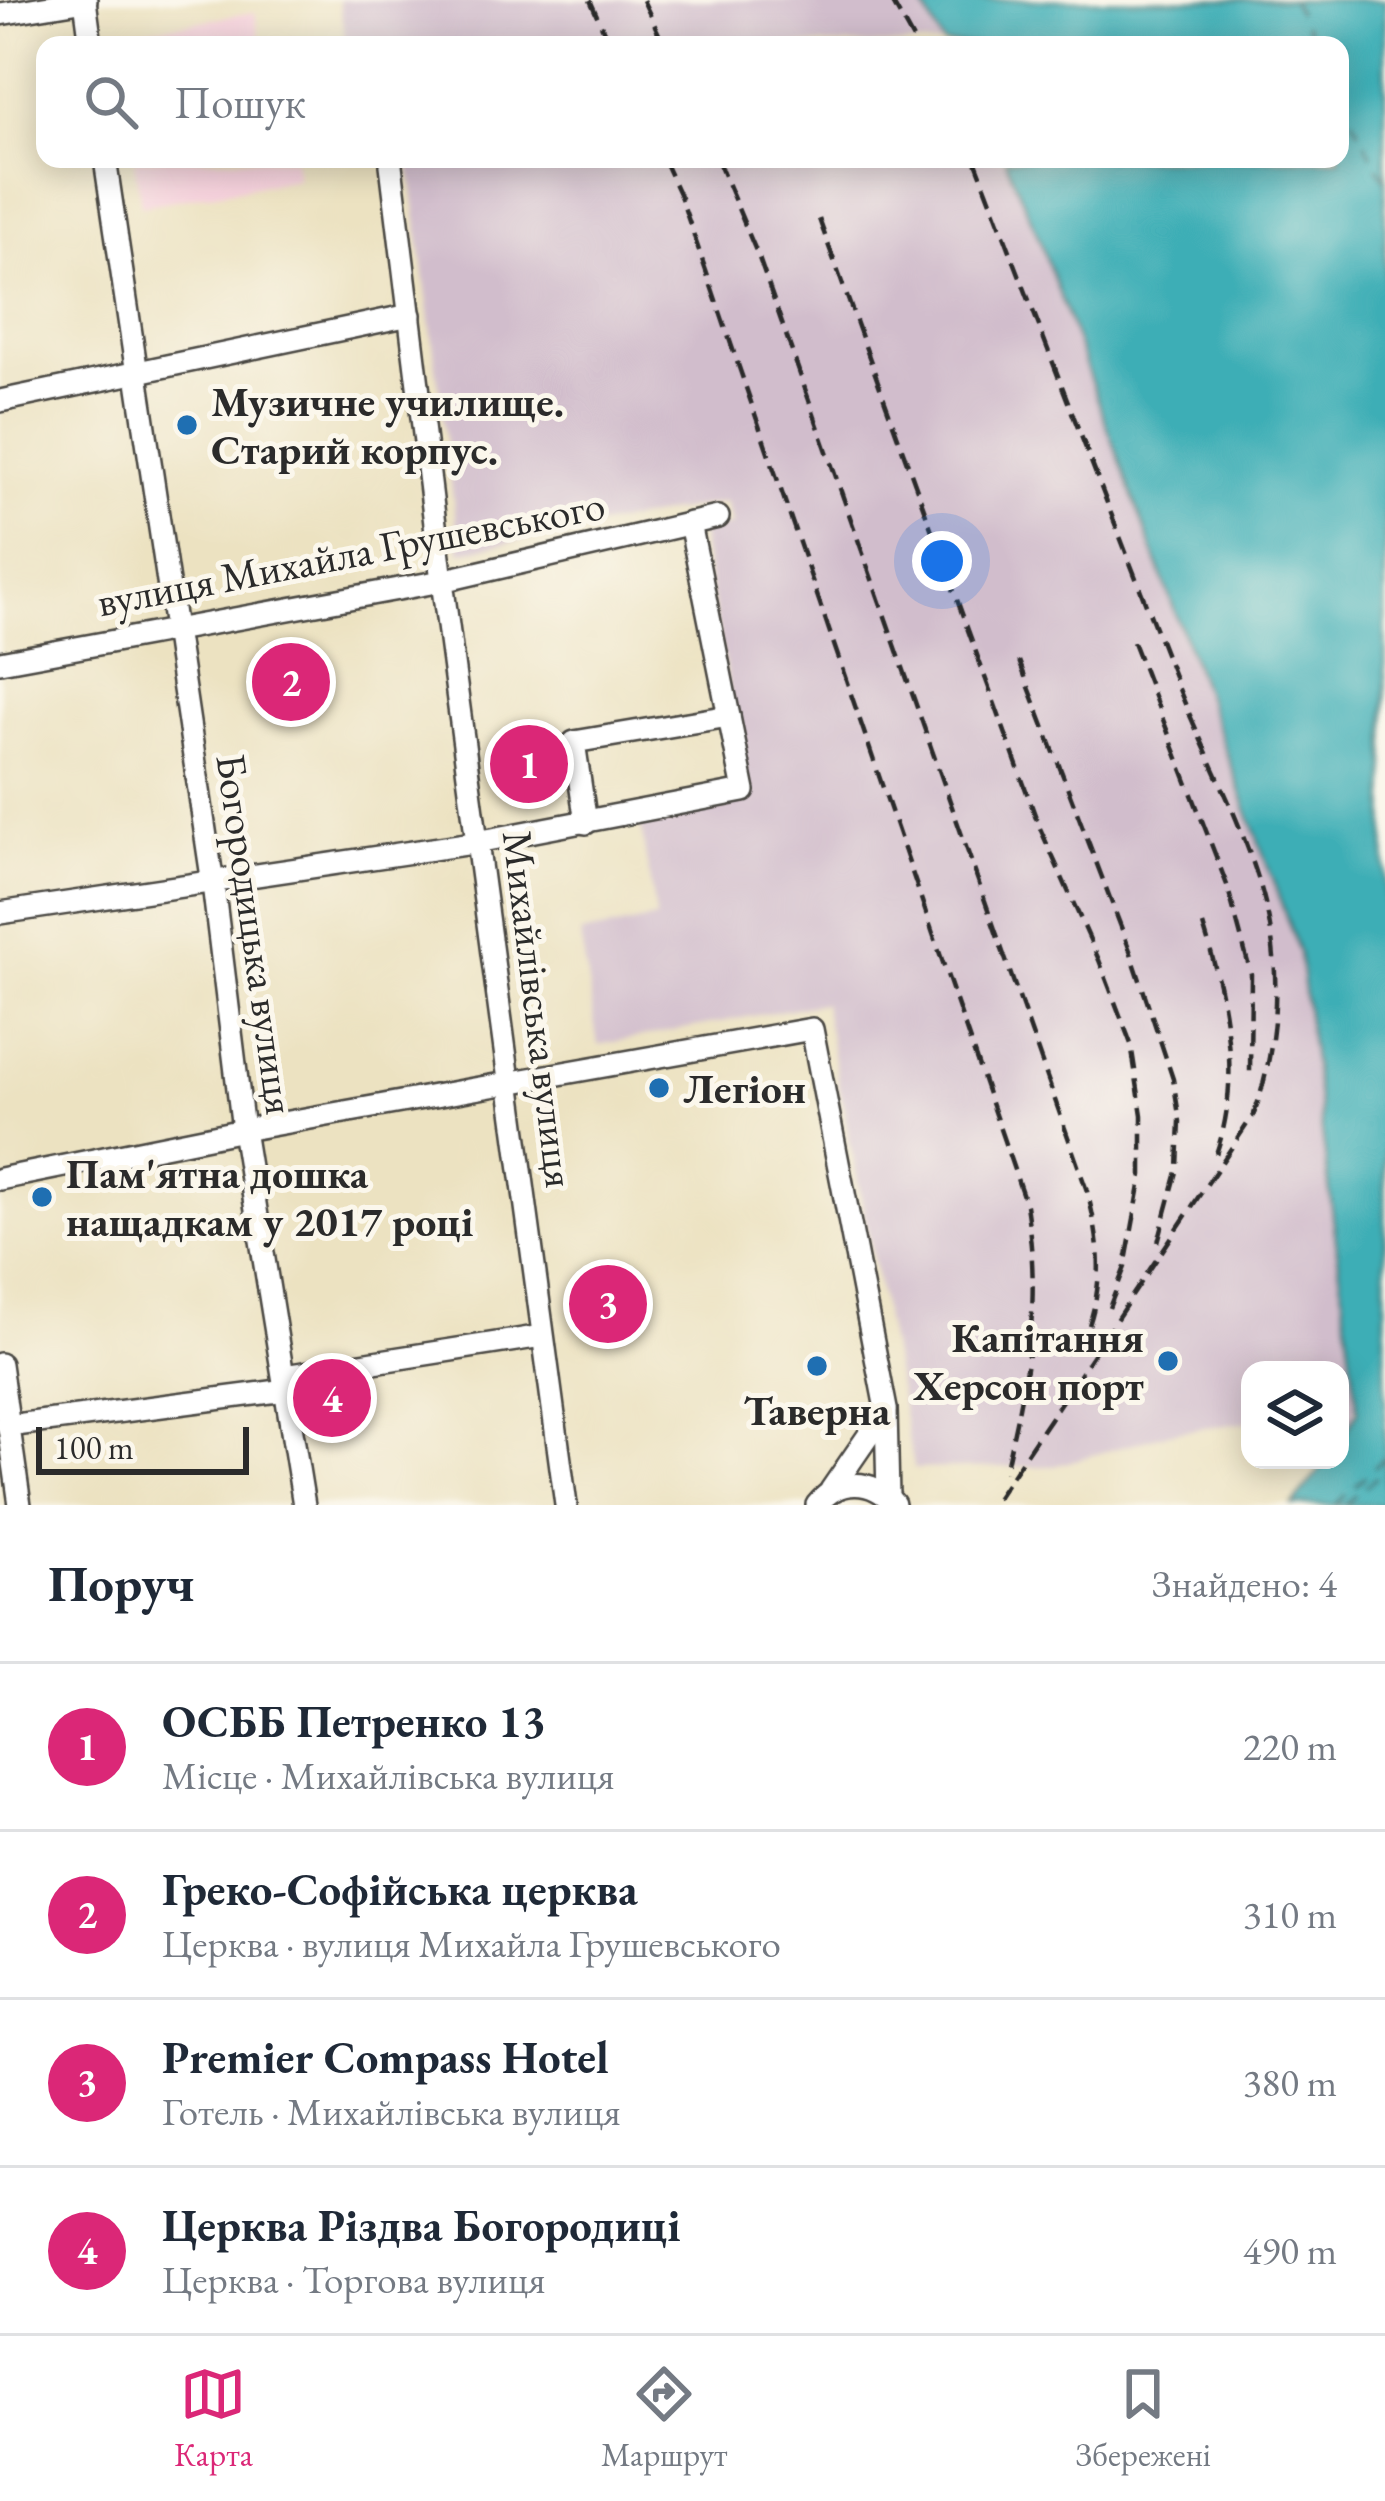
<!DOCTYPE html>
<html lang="uk">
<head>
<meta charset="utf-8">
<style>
  body { margin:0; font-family:"EB Garamond",serif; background:#f6f6f7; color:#1f2937 }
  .controls { position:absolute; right:36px; bottom:36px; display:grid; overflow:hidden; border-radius:24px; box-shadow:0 6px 30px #0003 }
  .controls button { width:108px; height:108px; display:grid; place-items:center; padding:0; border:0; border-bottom:3px solid #e0e1e3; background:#fff; color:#1f2937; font:60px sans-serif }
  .scale { position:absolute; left:36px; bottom:30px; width:213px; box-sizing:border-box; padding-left:12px; border:6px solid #2b2b2b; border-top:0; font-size:33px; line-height:42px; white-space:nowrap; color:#2b2b2b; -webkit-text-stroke:9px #fbf7ec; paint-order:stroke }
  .you { position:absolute; left:942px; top:561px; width:42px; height:42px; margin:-30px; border:9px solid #fff; border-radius:50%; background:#1a73e8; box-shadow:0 0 0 18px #1a73e833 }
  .badge { display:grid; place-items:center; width:78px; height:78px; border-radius:50%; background:#db2777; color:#fff; font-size:39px; font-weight:700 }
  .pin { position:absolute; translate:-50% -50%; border:6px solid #fff; box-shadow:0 3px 12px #0006 }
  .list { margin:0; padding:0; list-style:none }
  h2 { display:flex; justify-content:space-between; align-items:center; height:156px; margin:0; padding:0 48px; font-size:51px }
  h2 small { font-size:39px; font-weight:400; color:#747a83 }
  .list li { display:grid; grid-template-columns:78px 1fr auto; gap:36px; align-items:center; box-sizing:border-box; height:168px; padding:0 48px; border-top:3px solid #e0e1e3 }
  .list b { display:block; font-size:45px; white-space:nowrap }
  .list p { margin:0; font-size:39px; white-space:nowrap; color:#747a83 }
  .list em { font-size:39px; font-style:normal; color:#747a83 }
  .icon { flex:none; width:66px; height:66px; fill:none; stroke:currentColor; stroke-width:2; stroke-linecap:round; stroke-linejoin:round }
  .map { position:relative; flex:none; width:1385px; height:1505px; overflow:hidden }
  .search { position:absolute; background:#fff; box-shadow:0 6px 30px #0003; left:36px; right:36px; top:36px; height:132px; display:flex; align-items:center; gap:30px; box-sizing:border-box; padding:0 42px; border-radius:24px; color:#747a83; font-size:45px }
  .sheet { height:828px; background:#fff }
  nav { display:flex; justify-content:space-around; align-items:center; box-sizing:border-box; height:168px; border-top:3px solid #e0e1e3; background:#fff; font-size:33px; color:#747a83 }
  nav a { display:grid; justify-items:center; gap:6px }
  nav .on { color:#db2777 }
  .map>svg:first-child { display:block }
</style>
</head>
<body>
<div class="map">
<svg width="1385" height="1505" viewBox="0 0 1385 1505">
  <rect width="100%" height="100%" fill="#fbf7ec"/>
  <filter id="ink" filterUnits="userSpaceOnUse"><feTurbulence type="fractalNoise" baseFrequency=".00833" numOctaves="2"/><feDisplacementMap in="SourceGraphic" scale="24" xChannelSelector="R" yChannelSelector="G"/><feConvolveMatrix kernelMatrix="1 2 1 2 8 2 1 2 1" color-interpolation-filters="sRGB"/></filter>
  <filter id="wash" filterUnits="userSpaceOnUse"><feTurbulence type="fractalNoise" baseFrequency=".004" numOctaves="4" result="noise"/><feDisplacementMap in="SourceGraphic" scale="48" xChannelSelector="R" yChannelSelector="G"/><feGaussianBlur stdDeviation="2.7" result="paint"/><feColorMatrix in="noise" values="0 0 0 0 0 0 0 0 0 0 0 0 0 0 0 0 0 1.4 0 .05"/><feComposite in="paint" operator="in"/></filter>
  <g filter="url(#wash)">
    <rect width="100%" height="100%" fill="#ece2c1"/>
    <g fill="#f5cfdb">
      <polygon points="255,12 260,45 118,45 117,35"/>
      <polygon points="134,159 294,159 297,179 141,206"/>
    </g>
    <g fill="#d1bdcc">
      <polygon points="339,0 920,0 944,45 346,45"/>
      <polygon points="409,159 1005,159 1037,233 1299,952 1357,1398 1354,1422 1340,1442 1340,1370 1250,1370 1250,1422 1173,1432 1055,1466 914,1469 823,1003 598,1045 580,934 656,919 639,816 749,796 700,532 732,525 725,502 460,552"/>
    </g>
    <polygon fill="#3daeb6" stroke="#346c70" stroke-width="3" points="920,0 1385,0 1385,1505 1292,1505 1328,1460 1340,1460 1340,1443 1358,1411 1299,952 1037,233 1005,159 1340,159 1340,45 944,45"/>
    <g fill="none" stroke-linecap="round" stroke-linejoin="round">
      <g stroke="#325f63" stroke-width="3" stroke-dasharray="15 12" stroke-linecap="butt">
        <polyline points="1291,0 1315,45"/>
        <polyline points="1340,94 1385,181"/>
        <polyline points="1335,1505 1385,1457"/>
        <polyline points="1345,1505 1385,1469"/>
      </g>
    </g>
  </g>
  <g filter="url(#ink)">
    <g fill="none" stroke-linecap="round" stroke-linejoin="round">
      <defs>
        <g id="minor">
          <polyline points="85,0 91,45"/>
          <polyline points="0,14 86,0"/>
          <polyline points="105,159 213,884 243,1130 304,1505"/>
          <polyline points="391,165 442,581 566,1505"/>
          <polyline points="0,401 410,315"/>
          <polyline points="0,662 442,581 718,517"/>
          <polyline points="586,823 574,742 729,716"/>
          <polyline points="0,913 466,844 744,791 690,523"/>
          <polyline points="0,1179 243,1130 812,1029 886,1409 888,1497"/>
          <polyline points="0,1364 20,1505"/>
          <polyline points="284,1376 542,1336"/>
          <polyline points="8,1426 286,1390"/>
          <polyline points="831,1490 886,1410"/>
          <path d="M817 1505C838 1478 872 1478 894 1504"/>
        </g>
      </defs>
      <use href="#minor" stroke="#484642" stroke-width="26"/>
      <use href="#minor" stroke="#fff" stroke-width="21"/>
      <g stroke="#2b2b2b" stroke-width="4.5" stroke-dasharray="18 9" stroke-linecap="butt">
        <polyline points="590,0 610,45"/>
        <polyline points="643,0 664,45"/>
        <polyline points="891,0 916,45"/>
        <path d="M663 159 681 198 1026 1205C1042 1306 1027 1374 1005 1472"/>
        <path d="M717 159 759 258 1087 1191C1104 1257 1104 1292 1078 1355"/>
        <path d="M975 159C1041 332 1108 506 1175 679 1204 754 1247 828 1266 907 1282 975 1277 1049 1254 1114L992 1505"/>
        <polyline points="819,219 1039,826 1099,960 1131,1044 1142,1115 1142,1175 1125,1267 1109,1308"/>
        <polyline points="1133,642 1227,885 1251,974 1250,1072"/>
        <polyline points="1019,661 1131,953 1173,1079 1180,1121 1178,1168 1158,1242"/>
        <path d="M1203 925C1226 999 1242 1080 1216 1154"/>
      </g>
    </g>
  </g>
  <g fill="#1f6fb2" stroke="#fbf7ec" stroke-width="4.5">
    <circle cx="187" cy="425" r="12"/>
    <circle cx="659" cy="1088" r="12"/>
    <circle cx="42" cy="1197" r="12"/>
    <circle cx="1168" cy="1361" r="12"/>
    <circle cx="817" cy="1366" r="12"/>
  </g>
  <g text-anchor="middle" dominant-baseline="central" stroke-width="10" stroke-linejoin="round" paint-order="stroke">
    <g font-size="42" font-weight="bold" fill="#2b2b2b" stroke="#fbf7ec" text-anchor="start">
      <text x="211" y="401">Музичне училище.<tspan x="211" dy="48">Старий корпус.</tspan></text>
      <text x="683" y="1088">Легіон</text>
      <text x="66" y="1173">Пам'ятна дошка<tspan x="66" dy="48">нащадкам у 2017 році</tspan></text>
      <text x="1144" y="1337" text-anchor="end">Капітання<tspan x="1144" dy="48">Херсон порт</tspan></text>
      <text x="817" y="1410" text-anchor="middle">Таверна</text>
    </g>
    <g font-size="42" fill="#2b2b2b" stroke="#fbf7ec">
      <text transform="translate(351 553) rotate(-11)">вулиця Михайла Грушевського</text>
      <text transform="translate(256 934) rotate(82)">Богородицька вулиця</text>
      <text transform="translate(539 1009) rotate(83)">Михайлівська вулиця</text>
    </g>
  </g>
</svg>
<div class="controls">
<button><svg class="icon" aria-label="layers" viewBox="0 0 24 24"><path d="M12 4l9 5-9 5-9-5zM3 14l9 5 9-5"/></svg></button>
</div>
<div class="scale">100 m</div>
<div class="you"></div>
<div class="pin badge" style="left:529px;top:764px">1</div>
<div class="pin badge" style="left:291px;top:682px">2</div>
<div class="pin badge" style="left:608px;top:1304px">3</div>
<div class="pin badge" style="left:332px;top:1398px">4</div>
<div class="search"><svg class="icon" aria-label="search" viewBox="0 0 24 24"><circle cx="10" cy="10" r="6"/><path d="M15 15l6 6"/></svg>Пошук</div>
</div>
<section class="sheet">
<h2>Поруч<small>Знайдено: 4</small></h2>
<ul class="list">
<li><span class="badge">1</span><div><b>ОСББ Петренко 13</b><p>Місце · Михайлівська вулиця</p></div><em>220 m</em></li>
<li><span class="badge">2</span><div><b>Греко-Софійська церква</b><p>Церква · вулиця Михайла Грушевського</p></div><em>310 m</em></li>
<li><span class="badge">3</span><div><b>Premier Compass Hotel</b><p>Готель · Михайлівська вулиця</p></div><em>380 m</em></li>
<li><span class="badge">4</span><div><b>Церква Різдва Богородиці</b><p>Церква · Торгова вулиця</p></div><em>490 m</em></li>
</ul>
</section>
<nav>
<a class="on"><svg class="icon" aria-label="map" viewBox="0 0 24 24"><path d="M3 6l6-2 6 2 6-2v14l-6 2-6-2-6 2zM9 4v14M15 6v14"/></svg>Карта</a>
<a><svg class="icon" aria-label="directions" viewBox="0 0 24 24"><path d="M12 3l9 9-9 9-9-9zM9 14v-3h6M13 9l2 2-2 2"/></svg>Маршрут</a>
<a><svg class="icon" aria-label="saved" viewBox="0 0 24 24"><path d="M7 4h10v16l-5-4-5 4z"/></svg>Збережені</a>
</nav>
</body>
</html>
